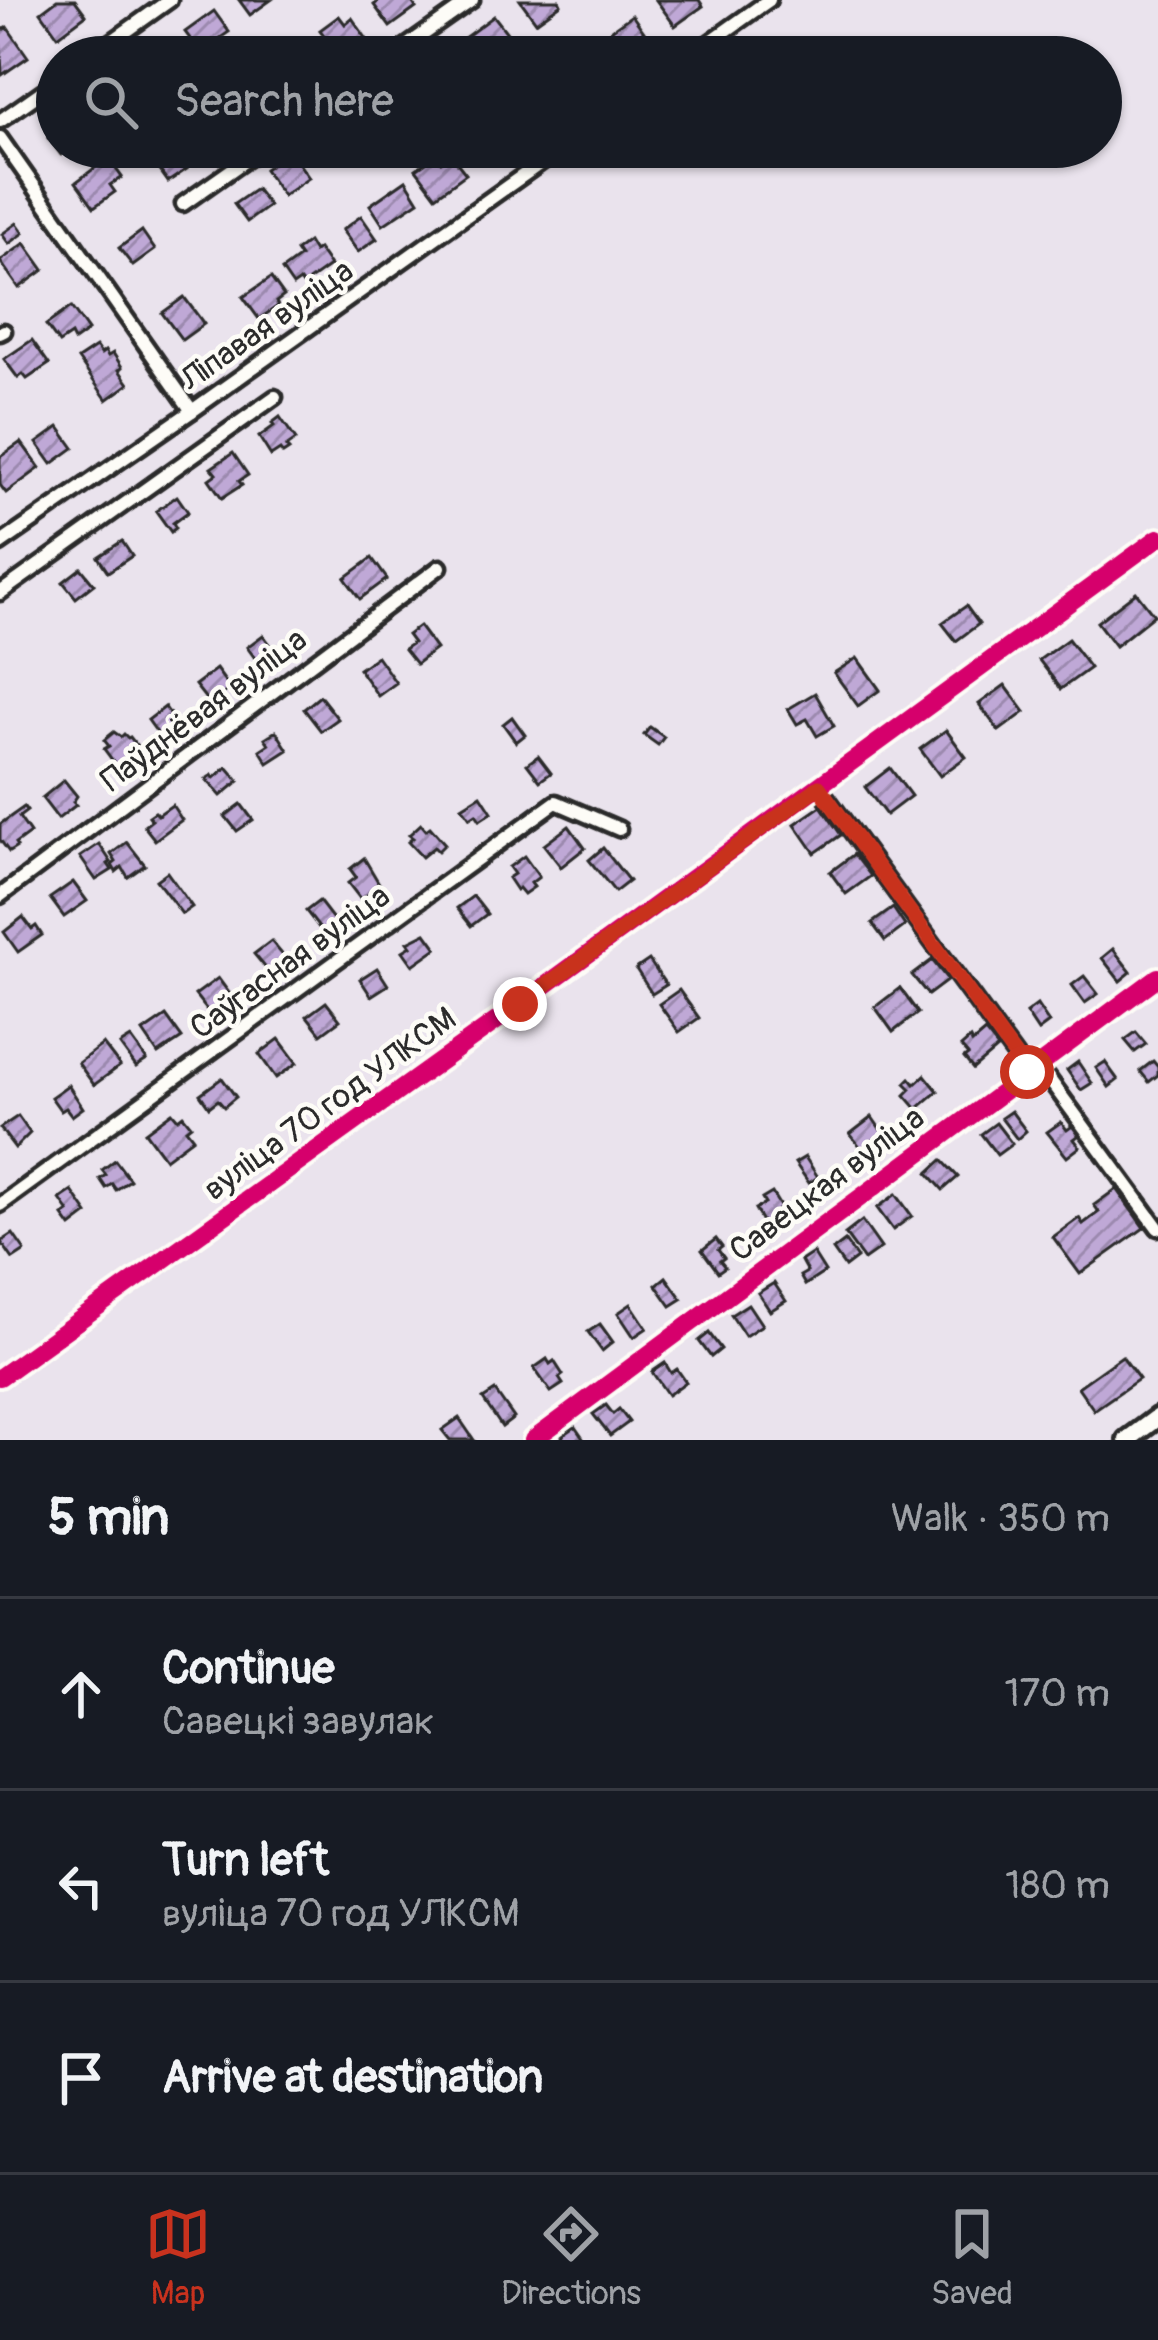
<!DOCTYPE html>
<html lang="en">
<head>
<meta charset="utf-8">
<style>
  body { margin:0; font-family:Pangolin,sans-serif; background:#242831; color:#f1f3f6 }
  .stop { position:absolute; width:36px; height:36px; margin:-27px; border:9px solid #c8321e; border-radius:50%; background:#fff }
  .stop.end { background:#c8321e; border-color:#fff; box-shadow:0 3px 12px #0008 }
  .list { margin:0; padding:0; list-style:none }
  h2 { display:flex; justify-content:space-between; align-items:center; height:156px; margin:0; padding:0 48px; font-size:51px }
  h2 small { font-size:39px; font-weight:400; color:#9ea1a6 }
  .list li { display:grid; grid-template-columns:78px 1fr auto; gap:36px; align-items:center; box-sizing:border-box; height:192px; padding:0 48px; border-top:3px solid #363941 }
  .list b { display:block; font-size:45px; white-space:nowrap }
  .list p { margin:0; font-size:39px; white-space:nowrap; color:#9ea1a6 }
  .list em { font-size:39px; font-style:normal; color:#9ea1a6 }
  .icon { flex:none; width:66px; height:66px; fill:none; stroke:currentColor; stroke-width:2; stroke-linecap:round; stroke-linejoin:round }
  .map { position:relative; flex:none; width:1158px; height:1440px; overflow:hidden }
  .search { position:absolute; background:#171b24; box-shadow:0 3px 9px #0004; left:36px; right:36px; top:36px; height:132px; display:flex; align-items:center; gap:30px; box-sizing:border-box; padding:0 42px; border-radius:66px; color:#9ea1a6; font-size:45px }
  .sheet { height:732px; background:#171b24 }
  nav { display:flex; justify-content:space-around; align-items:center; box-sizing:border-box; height:168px; border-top:3px solid #363941; background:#171b24; font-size:33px; color:#9ea1a6 }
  nav a { display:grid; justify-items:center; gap:6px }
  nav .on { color:#c8321e }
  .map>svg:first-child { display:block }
</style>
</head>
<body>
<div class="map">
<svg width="1158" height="1440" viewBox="0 0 1158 1440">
  <defs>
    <pattern id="building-hatch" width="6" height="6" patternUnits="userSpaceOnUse" patternTransform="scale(3)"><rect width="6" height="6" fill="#bfa8d6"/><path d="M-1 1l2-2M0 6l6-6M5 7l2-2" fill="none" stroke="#9b89ae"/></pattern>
  </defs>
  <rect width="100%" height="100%" fill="#eae3ed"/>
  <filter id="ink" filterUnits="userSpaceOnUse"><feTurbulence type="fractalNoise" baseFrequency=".00833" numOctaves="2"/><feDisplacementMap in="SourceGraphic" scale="24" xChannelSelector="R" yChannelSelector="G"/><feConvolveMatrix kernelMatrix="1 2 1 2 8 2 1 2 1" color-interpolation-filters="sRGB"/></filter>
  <g filter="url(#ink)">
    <g fill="url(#building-hatch)" stroke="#2b2b2b" stroke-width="3">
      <polygon points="57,0 75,0 86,15 58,36 41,12"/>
      <polygon points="239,0 271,0 250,15"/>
      <polygon points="380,0 411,0 416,8 390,27 374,5"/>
      <polygon points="520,0 559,0 561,4 536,22"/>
      <polygon points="656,0 699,0 703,6 675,26"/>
      <polygon points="214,11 229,32 200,52 185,32"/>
      <polygon points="632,15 644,32 624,47 611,30"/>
      <polygon points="339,16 345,24 352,18 366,38 340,57 320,30"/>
      <polygon points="494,16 507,33 476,55 464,38"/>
      <polygon points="7,27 28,57 2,75 0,32"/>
      <polygon points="446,46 454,57 430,57"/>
      <polygon points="584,46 592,57 568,57"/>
      <polygon points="57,132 57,147 72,147 61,155 48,138"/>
      <polygon points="472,147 499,147 481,160"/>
      <polygon points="172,149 187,169 168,182 154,162"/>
      <polygon points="290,151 309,178 283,196 264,169"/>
      <polygon points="436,155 441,162 451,155 466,174 436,196 416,169"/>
      <polygon points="108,158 122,177 110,185 115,192 94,207 76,182"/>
      <polygon points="406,180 419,201 383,225 370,205"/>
      <polygon points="256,189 269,206 247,222 234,204"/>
      <polygon points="361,216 377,239 358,252 342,230"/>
      <polygon points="17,223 24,233 9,244 2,234"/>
      <polygon points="142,231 155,250 133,266 119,248"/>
      <polygon points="308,242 314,252 318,249 330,266 303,285 300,281 293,286 282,270 300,257 296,251"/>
      <polygon points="25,243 44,270 19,288 0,261"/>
      <polygon points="271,278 284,296 276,302 278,306 259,319 243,297"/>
      <polygon points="184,297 204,324 182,340 162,313"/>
      <polygon points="71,307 88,331 74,341 71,335 59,343 46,325"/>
      <polygon points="32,340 49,364 27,379 23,374 18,378 4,359"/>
      <polygon points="96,347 101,354 105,351 108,356 113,353 122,367 119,370 129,384 107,400 78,359"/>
      <polygon points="280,417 296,440 286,447 289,450 283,454 280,450 271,456 259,437 274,426 272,423"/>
      <polygon points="59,427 74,448 52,464 37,443"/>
      <polygon points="21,442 40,468 6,493 0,485 0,457"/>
      <polygon points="233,453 248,475 239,481 242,485 222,498 209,479 216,474 211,468"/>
      <polygon points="177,496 188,512 173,523 176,528 171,532 156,511"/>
      <polygon points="122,541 132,556 108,572 98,557"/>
      <polygon points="372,558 387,579 360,599 345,578"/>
      <polygon points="81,568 94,584 76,598 63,582"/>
      <polygon points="1136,592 1154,615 1115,646 1097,622"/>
      <polygon points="966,606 979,624 956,641 942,623"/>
      <polygon points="419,626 436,649 416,664 404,649 413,643 407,635"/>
      <polygon points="263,635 279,656 262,668 247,647"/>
      <polygon points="1068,639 1090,668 1061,689 1039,660"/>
      <polygon points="377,656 396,683 378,696 359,669"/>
      <polygon points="857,658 880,690 858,706 834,673"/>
      <polygon points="216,669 230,688 221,696 224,699 213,708 195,685"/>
      <polygon points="1005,685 1025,712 999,731 979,704"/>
      <polygon points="815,693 834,726 817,736 807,719 797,724 788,709"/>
      <polygon points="320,696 338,719 321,731 304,709"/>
      <polygon points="165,707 180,729 163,741 148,720"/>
      <polygon points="512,717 525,735 516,742 503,724"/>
      <polygon points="650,727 664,737 658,745 644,735"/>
      <polygon points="946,730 966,757 940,776 920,749"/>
      <polygon points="276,731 288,750 268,763 260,750 269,744 265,738"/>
      <polygon points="114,732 121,737 124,734 128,738 130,737 144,755 121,772 104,749 109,746 104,740"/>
      <polygon points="538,756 551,773 540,781 527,764"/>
      <polygon points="227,767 239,781 221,796 206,779 212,775 214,778"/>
      <polygon points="890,768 911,796 886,815 865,787"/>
      <polygon points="64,780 77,796 73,802 76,805 58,819 42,798"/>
      <polygon points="481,795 492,812 480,820 476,814 470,818 462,807"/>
      <polygon points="241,804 253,820 237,831 225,816"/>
      <polygon points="172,805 182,820 155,840 144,826 152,820 149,816 155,812 158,815"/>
      <polygon points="821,806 841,835 815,853 795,824"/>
      <polygon points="24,807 27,811 19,817 30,833 15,844 17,847 9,852 0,840 0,824"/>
      <polygon points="421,824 426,830 430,827 445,844 438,851 434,847 422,857 408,842 413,838 409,835"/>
      <polygon points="569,826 585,848 561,867 544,845"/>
      <polygon points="127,842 145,865 128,877 122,867 116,872 112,865 116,862 111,854"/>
      <polygon points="99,844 111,862 108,864 112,870 96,880 80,857"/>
      <polygon points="603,848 629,881 615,892 589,860"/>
      <polygon points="854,854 871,876 846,894 830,872"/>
      <polygon points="524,856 539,877 531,883 534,887 524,894 519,888 516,890 508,878 514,874 509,867"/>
      <polygon points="364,858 380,885 361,900 348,883 356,877 350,869"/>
      <polygon points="167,872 192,907 182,914 156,880"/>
      <polygon points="73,882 87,901 64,917 50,898"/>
      <polygon points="473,896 487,914 471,926 457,908"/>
      <polygon points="319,901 336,923 323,933 306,911"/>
      <polygon points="893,908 905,926 885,941 872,923"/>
      <polygon points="23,917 32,929 36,926 42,935 18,952 4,932"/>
      <polygon points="426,933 437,948 413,965 403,951 411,946 408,942"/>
      <polygon points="271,941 286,959 269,972 254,954"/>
      <polygon points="1113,949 1131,972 1120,981 1102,958"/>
      <polygon points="649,960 666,985 652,994 636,969"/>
      <polygon points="932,960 948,980 928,995 912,975"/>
      <polygon points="377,968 388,985 371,996 360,979"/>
      <polygon points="1084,976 1098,994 1085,1003 1072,985"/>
      <polygon points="218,978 232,997 210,1014 195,995"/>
      <polygon points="900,988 918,1013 893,1032 875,1007"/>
      <polygon points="679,990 699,1018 679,1032 659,1004"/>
      <polygon points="326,1002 340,1020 321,1034 307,1016"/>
      <polygon points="1037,1005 1049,1023 1038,1031 1026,1013"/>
      <polygon points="166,1016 182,1038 158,1054 143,1032"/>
      <polygon points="985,1032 998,1048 973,1069 964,1058 968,1055 961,1047 970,1039 972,1043"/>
      <polygon points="1136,1032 1146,1044 1135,1052 1125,1040"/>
      <polygon points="131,1038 147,1060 136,1067 120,1045"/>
      <polygon points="279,1039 297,1063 276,1078 259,1054"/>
      <polygon points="103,1044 120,1066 94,1085 78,1063"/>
      <polygon points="1153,1061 1158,1067 1158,1075 1149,1082 1140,1071"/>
      <polygon points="1078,1062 1092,1083 1081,1090 1067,1070"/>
      <polygon points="1105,1062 1118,1080 1109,1087 1096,1068"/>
      <polygon points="925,1075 938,1091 917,1109 905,1095 911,1089 905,1083 910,1078 915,1084"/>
      <polygon points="222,1078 236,1097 224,1107 218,1100 209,1107 200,1094"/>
      <polygon points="68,1085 83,1108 72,1116 66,1108 61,1111 51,1097"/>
      <polygon points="1011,1111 1026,1131 1017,1139 1001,1118"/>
      <polygon points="172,1112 178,1119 183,1115 191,1125 186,1129 193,1138 165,1159 145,1132"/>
      <polygon points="18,1116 30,1133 15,1148 0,1128"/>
      <polygon points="872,1117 883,1133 862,1149 850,1134"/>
      <polygon points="1061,1122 1067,1130 1075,1124 1082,1133 1074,1139 1080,1147 1067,1157 1047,1132"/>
      <polygon points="996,1123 1012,1144 997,1155 981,1134"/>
      <polygon points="805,1157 818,1177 809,1183 795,1163"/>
      <polygon points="115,1160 130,1180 116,1190 112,1184 106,1188 100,1179 106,1175 102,1170"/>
      <polygon points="942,1160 958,1177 943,1190 928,1173"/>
      <polygon points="1116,1189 1144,1228 1080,1274 1053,1237 1079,1218 1083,1224 1099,1212 1094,1205"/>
      <polygon points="72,1191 88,1214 71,1227 63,1216 69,1212 60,1199"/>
      <polygon points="772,1193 781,1208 774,1212 781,1223 767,1231 755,1209 765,1204 762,1199"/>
      <polygon points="896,1194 912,1216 893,1230 877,1208"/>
      <polygon points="862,1221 881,1248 864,1260 845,1234"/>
      <polygon points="13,1234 25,1251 13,1259 1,1242"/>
      <polygon points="716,1239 722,1247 718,1250 724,1258 720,1261 725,1267 718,1272 702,1250"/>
      <polygon points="845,1241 857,1258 845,1267 833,1250"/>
      <polygon points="813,1253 825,1272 805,1285 800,1276 807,1272 801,1261"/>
      <polygon points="666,1277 682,1299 671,1306 656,1285"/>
      <polygon points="774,1283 786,1301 770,1311 758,1293"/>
      <polygon points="631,1304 647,1328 634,1337 618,1313"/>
      <polygon points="748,1304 762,1325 745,1336 731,1315"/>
      <polygon points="600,1324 613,1342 602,1351 588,1332"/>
      <polygon points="709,1333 721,1349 711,1357 699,1341"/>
      <polygon points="1122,1356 1139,1379 1094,1410 1078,1387"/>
      <polygon points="547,1359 550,1364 554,1361 563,1375 559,1378 563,1384 551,1392 534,1368"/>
      <polygon points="665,1363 671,1373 677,1369 686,1382 668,1395 652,1372"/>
      <polygon points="495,1391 514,1418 502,1427 483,1399"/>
      <polygon points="606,1405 613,1414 619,1409 629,1422 610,1436 593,1414"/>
      <polygon points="459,1418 474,1440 450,1440 442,1430"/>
      <polygon points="575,1427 584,1440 564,1440 562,1436"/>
    </g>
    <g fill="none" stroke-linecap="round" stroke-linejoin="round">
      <defs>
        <g id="street">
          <polyline points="90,57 170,0"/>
          <polyline points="391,57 472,0"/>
          <polyline points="689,57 769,0"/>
          <polyline points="0,121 57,81"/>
          <polyline points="0,138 192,411"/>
          <polyline points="183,204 264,147"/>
          <polyline points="0,333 4,331"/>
          <polyline points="0,544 192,411 563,147"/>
          <polyline points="0,593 275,397"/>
          <polyline points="819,787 1027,1072"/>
          <polyline points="0,896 440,567"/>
          <polyline points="1038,1064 1158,1228"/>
          <polyline points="0,1205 556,802 619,829"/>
          <polyline points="0,1377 520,1004 1158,538"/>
          <polyline points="533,1440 1158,977"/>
        </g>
        <polyline id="secondary" points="1127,1440 1158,1417"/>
      </defs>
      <use href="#street" stroke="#2b2b2b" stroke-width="21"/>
      <use href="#secondary" stroke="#2b2b2b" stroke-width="26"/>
      <use href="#street" stroke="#fdfcf7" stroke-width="12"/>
      <use href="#secondary" stroke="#fdfcf7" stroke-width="16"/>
      <defs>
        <g id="cycleway">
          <polyline points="0,1377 520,1004 1158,538"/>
          <polyline points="533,1440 1158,977"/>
        </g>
      </defs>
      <use href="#cycleway" stroke="#fdfcf7" stroke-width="26"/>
      <use href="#cycleway" stroke="#d6006c" stroke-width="18"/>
    </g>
  </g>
  <g fill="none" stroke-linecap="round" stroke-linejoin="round" filter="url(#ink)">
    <polyline stroke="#c8321e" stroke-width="15" points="520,1004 819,787 1027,1072"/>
  </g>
  <g text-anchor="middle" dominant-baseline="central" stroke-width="9" stroke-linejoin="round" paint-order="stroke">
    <g font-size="33" fill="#2b2b2b" stroke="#fdfcf7">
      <text transform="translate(267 325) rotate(-35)">Ліпавая вуліца</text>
      <text transform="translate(204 710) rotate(-37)">Паўднёвая вуліца</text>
      <text transform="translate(290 962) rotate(-36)">Саўгасная вуліца</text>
      <text transform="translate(330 1104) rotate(-36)">вуліца 70 год УЛКСМ</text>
      <text transform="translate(827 1184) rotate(-37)">Савецкая вуліца</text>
    </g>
  </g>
</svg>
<div class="stop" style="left:1027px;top:1072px"></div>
<div class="stop end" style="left:520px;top:1004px"></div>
<div class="search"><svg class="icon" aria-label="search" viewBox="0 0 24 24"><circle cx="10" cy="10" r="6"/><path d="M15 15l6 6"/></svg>Search here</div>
</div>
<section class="sheet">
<h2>5 min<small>Walk · 350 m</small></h2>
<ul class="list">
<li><svg class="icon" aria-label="ahead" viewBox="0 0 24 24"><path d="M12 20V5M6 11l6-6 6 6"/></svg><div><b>Continue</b><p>Савецкі завулак</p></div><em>170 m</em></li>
<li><svg class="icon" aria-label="left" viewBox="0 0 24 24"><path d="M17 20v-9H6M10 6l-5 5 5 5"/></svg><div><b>Turn left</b><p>вуліца 70 год УЛКСМ</p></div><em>180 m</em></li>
<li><svg class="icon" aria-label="arrive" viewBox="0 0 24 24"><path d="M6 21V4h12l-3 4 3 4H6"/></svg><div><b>Arrive at destination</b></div></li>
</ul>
</section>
<nav>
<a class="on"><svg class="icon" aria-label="map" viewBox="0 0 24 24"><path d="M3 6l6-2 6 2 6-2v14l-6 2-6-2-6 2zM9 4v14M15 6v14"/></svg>Map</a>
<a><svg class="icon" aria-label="directions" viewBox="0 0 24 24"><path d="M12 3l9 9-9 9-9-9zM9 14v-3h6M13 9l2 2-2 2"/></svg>Directions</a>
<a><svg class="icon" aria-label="saved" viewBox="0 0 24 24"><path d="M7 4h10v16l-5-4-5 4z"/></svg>Saved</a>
</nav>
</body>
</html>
